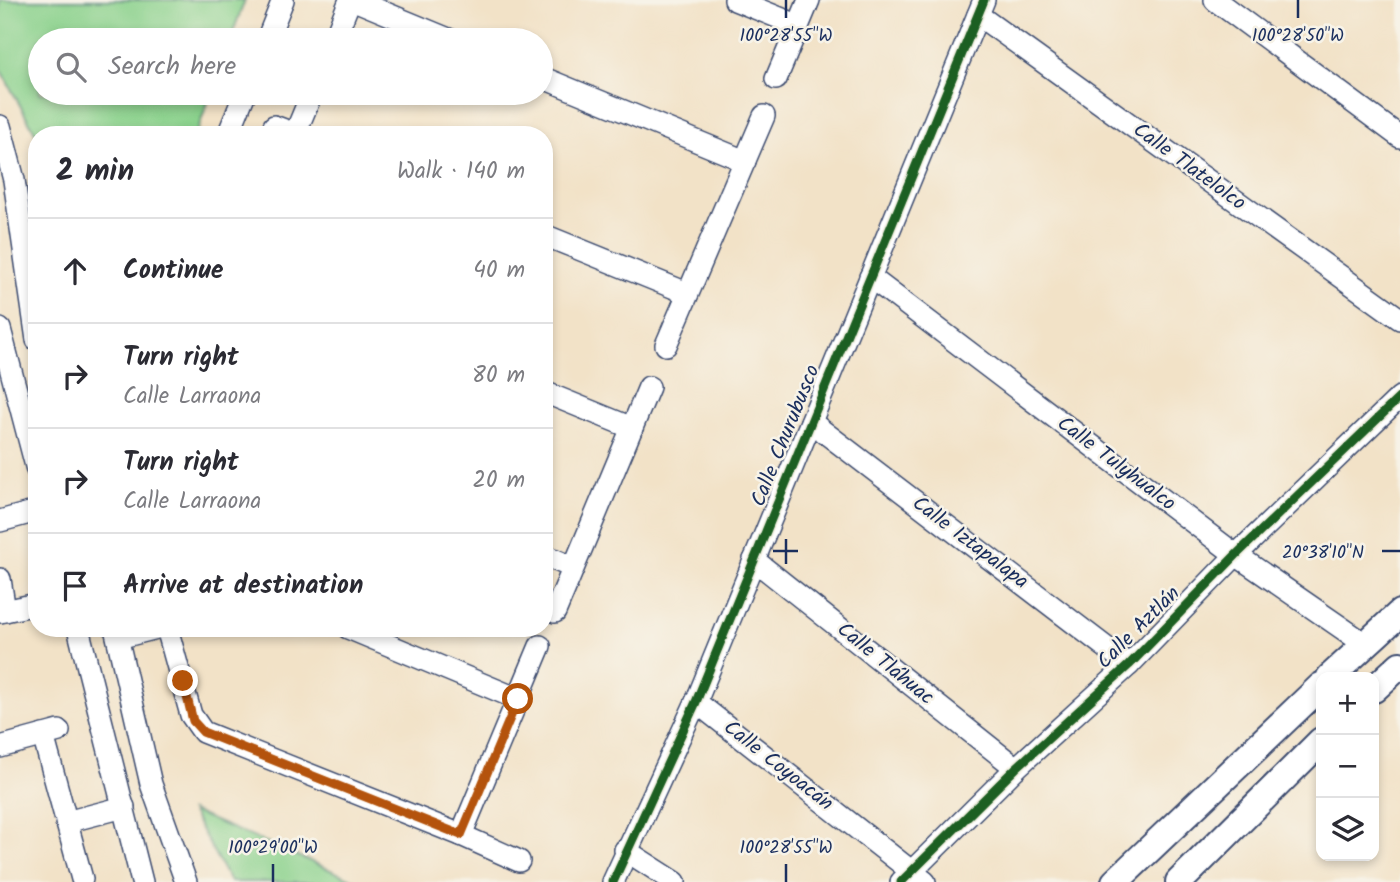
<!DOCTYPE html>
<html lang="en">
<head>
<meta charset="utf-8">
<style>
  body { margin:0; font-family:Kalam,sans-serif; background:#f2f2f3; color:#2b2b33 }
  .controls { position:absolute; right:21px; bottom:21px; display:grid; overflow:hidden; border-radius:14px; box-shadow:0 4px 10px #0003 }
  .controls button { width:63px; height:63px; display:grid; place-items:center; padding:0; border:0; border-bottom:2px solid #e1e1e2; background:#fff; color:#2b2b33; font:35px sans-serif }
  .stop { position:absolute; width:21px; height:21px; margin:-16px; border:5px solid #b45309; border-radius:50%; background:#fff }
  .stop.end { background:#b45309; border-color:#fff; box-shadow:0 2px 7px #0008 }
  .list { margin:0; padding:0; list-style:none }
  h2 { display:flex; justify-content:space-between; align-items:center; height:91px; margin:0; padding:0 28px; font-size:30px }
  h2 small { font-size:23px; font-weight:400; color:#7c7c81 }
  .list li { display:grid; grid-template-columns:46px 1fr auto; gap:21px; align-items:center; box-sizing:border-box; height:105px; padding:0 28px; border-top:2px solid #e1e1e2 }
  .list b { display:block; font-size:26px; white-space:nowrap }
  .list p { margin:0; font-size:23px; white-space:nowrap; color:#7c7c81 }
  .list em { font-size:23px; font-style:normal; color:#7c7c81 }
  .icon { flex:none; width:38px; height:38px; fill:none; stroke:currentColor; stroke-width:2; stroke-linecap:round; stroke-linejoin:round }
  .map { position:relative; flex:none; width:1400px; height:882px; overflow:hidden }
  .search { position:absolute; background:#fff; box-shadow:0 4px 10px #0003; left:28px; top:28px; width:525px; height:77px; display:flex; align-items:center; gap:18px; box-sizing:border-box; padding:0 24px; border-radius:38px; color:#7c7c81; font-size:26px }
  .panel { position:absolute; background:#fff; box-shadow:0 4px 10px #0003; left:28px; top:126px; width:525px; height:511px; border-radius:28px }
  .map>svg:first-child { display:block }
</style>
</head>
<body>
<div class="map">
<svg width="1400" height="882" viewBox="0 0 1400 882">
  <rect width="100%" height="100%" fill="#f7f3e8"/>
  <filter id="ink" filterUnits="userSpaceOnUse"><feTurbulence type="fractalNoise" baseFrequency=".0143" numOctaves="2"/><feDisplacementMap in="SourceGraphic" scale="14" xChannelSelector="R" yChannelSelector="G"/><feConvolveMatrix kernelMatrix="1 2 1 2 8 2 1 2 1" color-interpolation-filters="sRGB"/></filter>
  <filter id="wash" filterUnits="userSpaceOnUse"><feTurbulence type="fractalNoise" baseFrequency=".00686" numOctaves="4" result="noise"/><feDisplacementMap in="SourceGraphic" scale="28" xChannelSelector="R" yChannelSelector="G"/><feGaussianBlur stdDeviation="1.57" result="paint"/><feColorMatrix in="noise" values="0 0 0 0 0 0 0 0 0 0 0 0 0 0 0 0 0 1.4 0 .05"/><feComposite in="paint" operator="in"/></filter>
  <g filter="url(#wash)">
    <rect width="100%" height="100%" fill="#f2e2c7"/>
    <g fill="#8ad18c" stroke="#528075" stroke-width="2">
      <polygon points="0,0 245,0 230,40 40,40 40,93 211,93 196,135 37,136 0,69"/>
      <polygon points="191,811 359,882 230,882"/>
    </g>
  </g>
  <g filter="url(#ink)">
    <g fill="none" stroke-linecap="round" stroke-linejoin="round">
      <defs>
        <g id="minor">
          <polyline points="354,0 451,40"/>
          <polyline points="735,0 797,25"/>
          <polyline points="1215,0 1400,137"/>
          <polyline points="978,15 1400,319"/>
          <polyline points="267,40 283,0"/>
          <polyline points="334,40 350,0"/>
          <polyline points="541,77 745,161"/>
          <polyline points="776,79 809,0"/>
          <polyline points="0,126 14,180 37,340"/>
          <polyline points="274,126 298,135"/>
          <polyline points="295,134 312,93"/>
          <polyline points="228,135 245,93"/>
          <polyline points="544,235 687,293"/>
          <polyline points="870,277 1236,555 1365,644"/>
          <polyline points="0,329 37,470"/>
          <polyline points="666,345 764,116"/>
          <polyline points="544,392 632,428"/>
          <polyline points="811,422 1129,665"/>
          <polyline points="0,521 37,511"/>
          <polyline points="544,555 572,567"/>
          <polyline points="754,560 1016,768"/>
          <polyline points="0,579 5,611"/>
          <polyline points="0,612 32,605"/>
          <polyline points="555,612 649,387"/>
          <polyline points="78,628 142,882"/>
          <polyline points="115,628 151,784 186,882"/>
          <polyline points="167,628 191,715 203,732 461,835 519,861"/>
          <polyline points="348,628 518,699"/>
          <polyline points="118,638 157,628"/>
          <polyline points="696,702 925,882"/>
          <polyline points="43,735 82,879"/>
          <polyline points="0,747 59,731"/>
          <polyline points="66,822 124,807"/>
          <polyline points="461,835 540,646"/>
          <polyline points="625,850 675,882"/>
          <polyline points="613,882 696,702 984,0"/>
          <polyline points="901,882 1016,768 1129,665 1236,555 1400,397"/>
        </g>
        <g id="tertiary">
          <polyline points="1330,677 1400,613"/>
          <polyline points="1374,689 1400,665"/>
          <polyline points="1115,882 1321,686"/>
          <polyline points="1179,882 1321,741"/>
        </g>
      </defs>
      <use href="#minor" stroke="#3b4a6e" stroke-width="24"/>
      <use href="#tertiary" stroke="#3b4a6e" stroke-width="30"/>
      <use href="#minor" stroke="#fff" stroke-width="21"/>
      <use href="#tertiary" stroke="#fff" stroke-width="26"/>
      <defs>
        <g id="cycleway">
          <polyline points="613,882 696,702 984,0"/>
          <polyline points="901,882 1016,768 1129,665 1236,555 1400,397"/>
        </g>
      </defs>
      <use href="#cycleway" stroke="#f7f3e8" stroke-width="13"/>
      <use href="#cycleway" stroke="#1b5e20" stroke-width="9"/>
    </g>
  </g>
  <g fill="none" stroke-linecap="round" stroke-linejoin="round" filter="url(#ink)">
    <polyline stroke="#b45309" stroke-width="9" points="183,681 193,721 203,732 461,835 518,699"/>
  </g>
  <path fill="none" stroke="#1b2f5e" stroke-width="2.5" d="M786 0V18M1298 0V18M786 539V564M773 551H798M1382 551H1400M273 864V882M786 864V882"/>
  <g text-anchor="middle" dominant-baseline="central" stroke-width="5" stroke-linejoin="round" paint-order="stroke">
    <g font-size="21" fill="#1b2f5e" stroke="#f7f3e8">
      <text transform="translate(1189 167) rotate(36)">Calle Tlatelolco</text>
      <text transform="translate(786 436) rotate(-68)">Calle Churubusco</text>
      <text transform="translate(1116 464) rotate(37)">Calle Tulyhualco</text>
      <text transform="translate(970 543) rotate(37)">Calle Iztapalapa</text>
      <text transform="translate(1139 628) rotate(-45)">Calle Aztlán</text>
      <text transform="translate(885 664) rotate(39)">Calle Tláhuac</text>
      <text transform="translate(778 766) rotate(38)">Calle Coyoacán</text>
    </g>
  </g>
  <g font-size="18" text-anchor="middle" fill="#1b2f5e" stroke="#f7f3e8" stroke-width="5" stroke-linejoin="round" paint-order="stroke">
    <text x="786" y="41">100°28'55"W</text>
    <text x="1298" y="41">100°28'50"W</text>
    <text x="1323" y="558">20°38'10"N</text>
    <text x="273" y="853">100°29'00"W</text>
    <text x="786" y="853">100°28'55"W</text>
  </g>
</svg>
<div class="controls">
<button>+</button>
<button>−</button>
<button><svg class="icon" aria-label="layers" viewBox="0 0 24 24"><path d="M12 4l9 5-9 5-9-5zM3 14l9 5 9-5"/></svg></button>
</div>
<div class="stop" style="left:518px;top:699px"></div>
<div class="stop end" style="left:183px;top:681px"></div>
<div class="search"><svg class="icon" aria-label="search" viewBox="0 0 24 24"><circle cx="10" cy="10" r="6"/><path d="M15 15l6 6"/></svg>Search here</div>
<section class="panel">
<h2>2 min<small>Walk · 140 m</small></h2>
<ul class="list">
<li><svg class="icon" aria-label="ahead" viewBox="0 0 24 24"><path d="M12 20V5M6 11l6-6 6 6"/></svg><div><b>Continue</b></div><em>40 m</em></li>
<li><svg class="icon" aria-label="right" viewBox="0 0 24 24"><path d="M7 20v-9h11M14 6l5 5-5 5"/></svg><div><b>Turn right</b><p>Calle Larraona</p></div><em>80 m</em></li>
<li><svg class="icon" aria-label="right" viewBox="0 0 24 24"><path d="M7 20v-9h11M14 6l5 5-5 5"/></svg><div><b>Turn right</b><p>Calle Larraona</p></div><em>20 m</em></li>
<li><svg class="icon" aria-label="arrive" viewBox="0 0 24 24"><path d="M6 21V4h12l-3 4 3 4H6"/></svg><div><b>Arrive at destination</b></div></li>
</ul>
</section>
</div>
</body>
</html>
